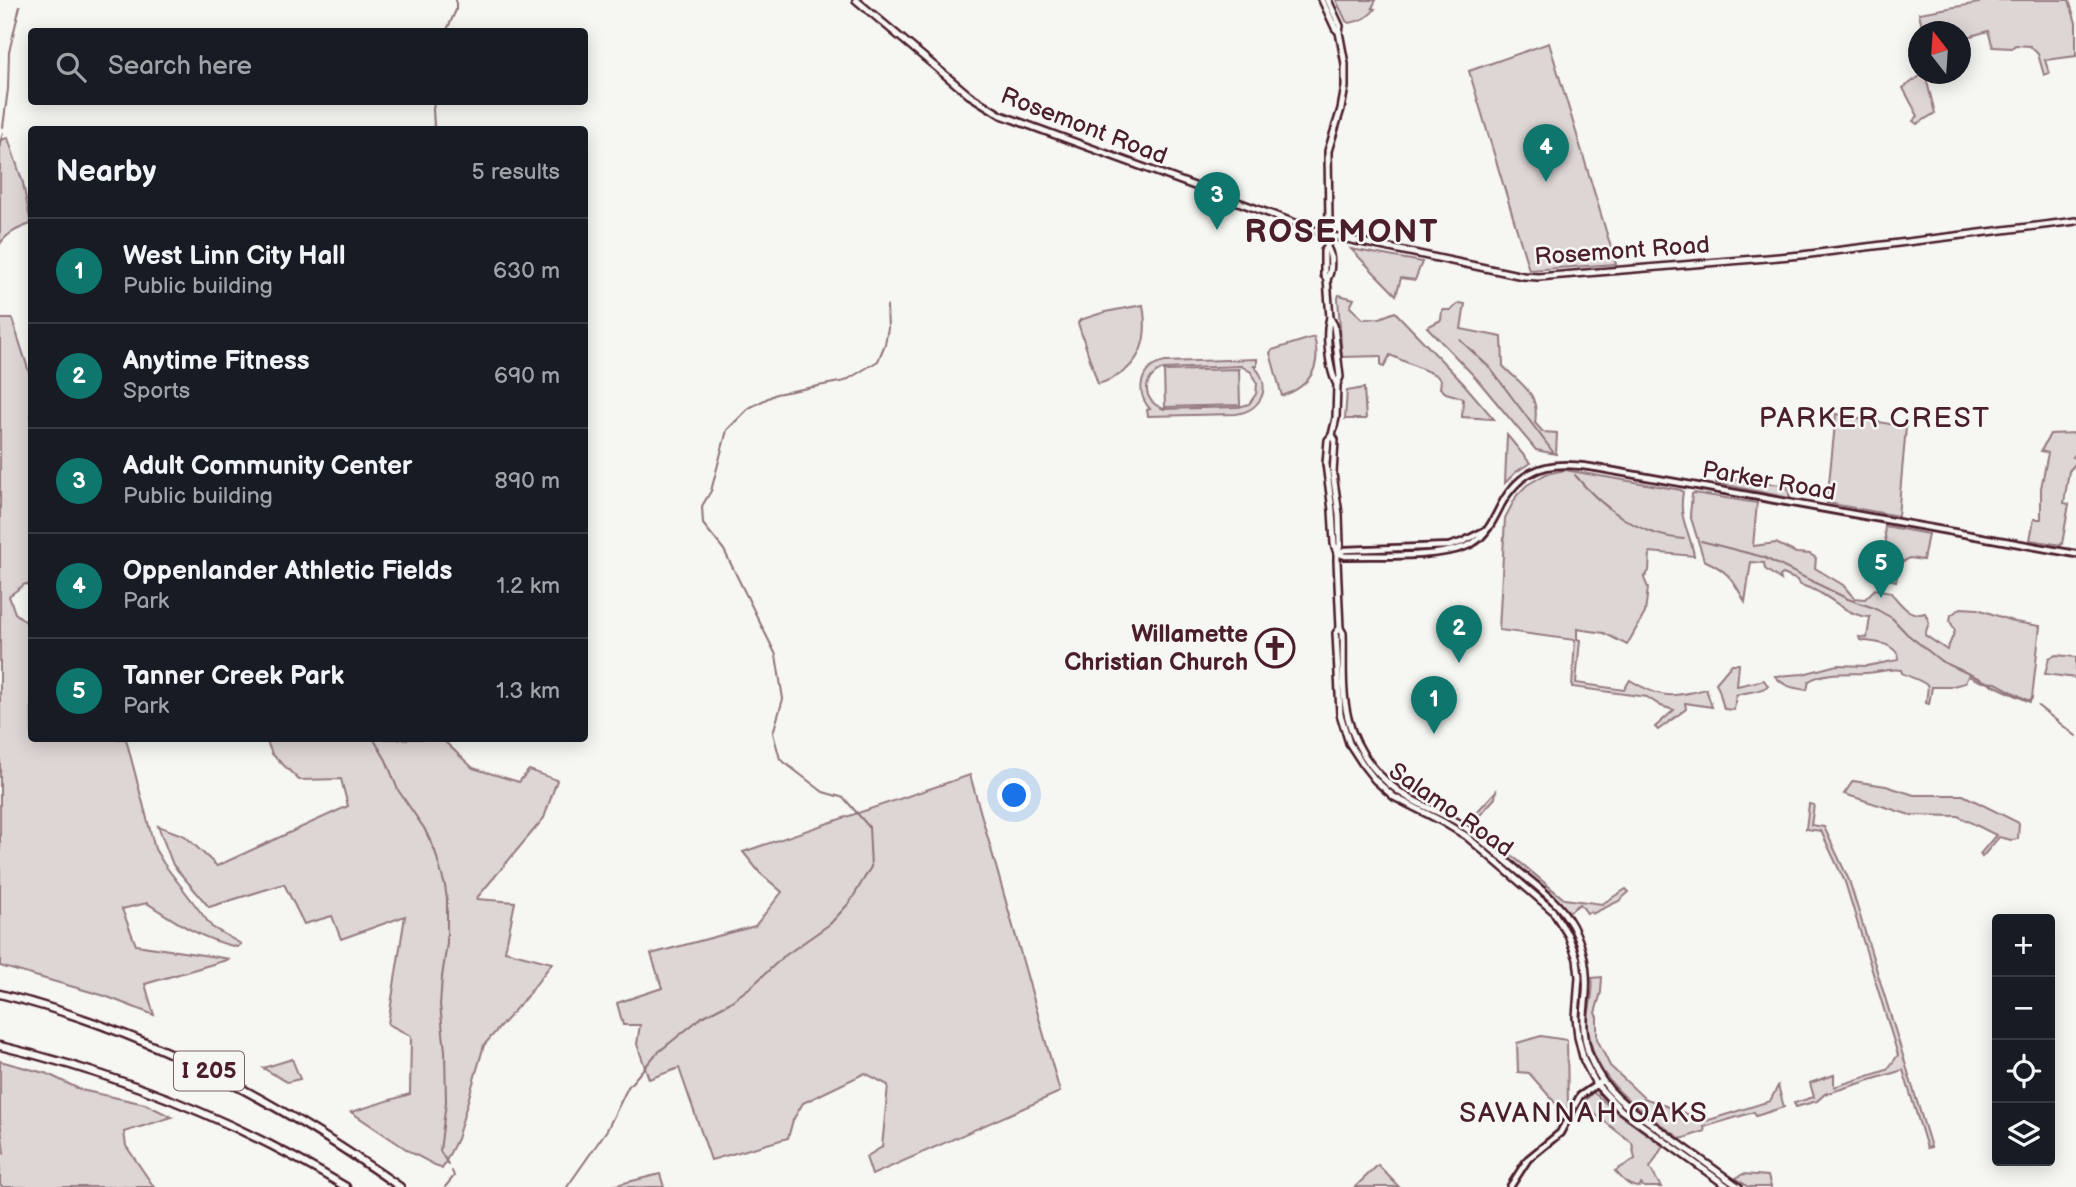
<!DOCTYPE html>
<html lang="en">
<head>
<meta charset="utf-8">
<style>
  body { margin:0; font-family:"Balsamiq Sans",sans-serif; background:#242831; color:#f1f3f6 }
  .controls { position:absolute; right:21px; bottom:21px; display:grid; overflow:hidden; border-radius:7px; box-shadow:0 4px 18px #0003 }
  .controls button { width:63px; height:63px; display:grid; place-items:center; padding:0; border:0; border-bottom:2px solid #363941; background:#171b24; color:#f1f3f6; font:35px sans-serif }
  .compass { position:absolute; left:1908px; top:21px; width:63px; height:63px; border-radius:50%; background:#171b24; box-shadow:0 4px 18px #0003; rotate:343deg }
  .you { position:absolute; left:1015px; top:796px; width:24px; height:24px; margin:-18px; border:5px solid #fff; border-radius:50%; background:#1a73e8; box-shadow:0 0 0 10px #1a73e833 }
  .badge { display:grid; place-items:center; width:46px; height:46px; border-radius:50%; background:#0f766e; color:#fff; font-size:23px; font-weight:700 }
  .pin { position:absolute; translate:-50% -58px; filter:drop-shadow(0 2px 4px #0008) }
  .pin::after { content:''; position:absolute; top:37px; width:24px; height:21px; background:inherit; clip-path:polygon(0 0,100% 0,50% 100%) }
  .list { margin:0; padding:0; list-style:none }
  h2 { display:flex; justify-content:space-between; align-items:center; height:91px; margin:0; padding:0 28px; font-size:30px }
  h2 small { font-size:23px; font-weight:400; color:#9ea1a6 }
  .list li { display:grid; grid-template-columns:46px 1fr auto; gap:21px; align-items:center; box-sizing:border-box; height:105px; padding:0 28px; border-top:2px solid #363941 }
  .list b { display:block; font-size:26px; white-space:nowrap }
  .list p { margin:0; font-size:23px; white-space:nowrap; color:#9ea1a6 }
  .list em { font-size:23px; font-style:normal; color:#9ea1a6 }
  .icon { flex:none; width:38px; height:38px; fill:none; stroke:currentColor; stroke-width:2; stroke-linecap:round; stroke-linejoin:round }
  .map { position:relative; flex:none; width:2076px; height:1187px; overflow:hidden }
  .search { position:absolute; background:#171b24; box-shadow:0 4px 18px #0003; left:28px; top:28px; width:560px; height:77px; display:flex; align-items:center; gap:18px; box-sizing:border-box; padding:0 24px; border-radius:7px; color:#9ea1a6; font-size:26px }
  .panel { position:absolute; background:#171b24; box-shadow:0 4px 18px #0003; left:28px; top:126px; width:560px; height:616px; border-radius:7px }
  .map>svg:first-child { display:block }
</style>
</head>
<body>
<div class="map">
<svg width="2076" height="1187" viewBox="0 0 2076 1187">
  <rect width="100%" height="100%" fill="#f6f6f2"/>
  <filter id="ink" filterUnits="userSpaceOnUse"><feTurbulence type="fractalNoise" baseFrequency=".0143" numOctaves="2"/><feDisplacementMap in="SourceGraphic" scale="14" xChannelSelector="R" yChannelSelector="G"/><feConvolveMatrix kernelMatrix="1 2 1 2 8 2 1 2 1" color-interpolation-filters="sRGB"/></filter>
  <g filter="url(#ink)">
    <g fill="#ddd6d5" stroke="#947a80" stroke-width="2" fill-rule="evenodd">
      <path d="M1336 0H1376L1372 8 1375 9C1368 18 1360 21 1349 23L1346 21Z"/>
      <polygon points="1978,0 2069,0 2076,23 2076,56 2045,60 2049,73 2044,75 2038,54 2030,46 2015,45 2012,48 1993,47 1988,31 1961,39 1960,32 1923,31 1919,13 1979,3"/>
      <polygon points="1549,43 1616,264 1529,270 1469,71"/>
      <polygon points="1923,74 1925,74 1935,113 1917,124 1913,121 1918,116 1903,88"/>
      <path d="M8 138 23 183 31 224C19 228 7 233 0 244V140Z"/>
      <polygon points="1351,249 1422,262 1415,280 1401,278 1396,295"/>
      <polygon points="1339,295 1354,299 1350,307 1363,319 1380,318 1395,312 1463,383 1494,419 1462,417 1463,398 1446,393 1440,388 1441,380 1436,375 1390,355 1384,367 1381,366 1381,356 1342,357 1338,298"/>
      <path d="M1459 303 1465 304 1461 329 1502 337 1503 366C1521 385 1540 392 1535 423L1543 432 1557 433 1556 454 1536 450 1476 378 1427 327 1441 320 1442 310H1451Z"/>
      <path d="M1143 305C1150 345 1138 372 1098 384L1078 323 1080 320 1105 312Z"/>
      <path d="M0 319H12L31 378V585L25 584 9 596 15 613 31 626 32 738 126 739 155 849 164 864 212 927 241 944 237 947C203 940 176 922 147 903L122 909 136 945 230 959 145 984 154 1015 105 996 0 966Z"/>
      <path d="M1314 337C1322 367 1311 386 1282 396L1270 353 1272 350Z"/>
      <path d="M1257 359V366H1254C1273 386 1262 410 1236 414L1148 416 1147 410 1150 409C1134 391 1141 366 1165 362ZM1241 366 1251 372 1257 384 1256 394 1249 404 1239 407 1164 409C1142 401 1141 379 1163 369Z"/>
      <polygon points="1239,369 1240,405 1165,407 1164,371"/>
      <polygon points="1364,388 1366,419 1345,419 1347,391"/>
      <polygon points="1836,414 1906,427 1898,516 1827,503"/>
      <polygon points="2076,433 2076,453 2073,457 2076,458 2076,463 2069,471 2064,503 2069,504 2062,544 2061,545 2030,540 2034,519 2041,519 2041,488 2048,453 2041,451 2050,434"/>
      <polygon points="1507,435 1530,463 1516,472 1505,483"/>
      <path d="M1565 470 1681 490 1683 492C1678 521 1690 530 1694 556L1650 552 1649 571 1644 578 1648 588 1645 613 1627 645 1604 633 1577 629V639L1580 640 1576 683 1624 690 1630 680C1661 699 1672 698 1706 689L1712 707 1685 703 1686 709 1658 730 1655 727 1674 710 1661 706 1647 697 1572 687 1575 640 1499 630 1505 518 1517 495 1527 485 1546 474Z"/>
      <polygon points="1717,475 1755,483 1787,485 1790,498 1716,483"/>
      <path d="M1694 493 1757 503 1753 546 1776 543 1796 553 1810 554 1816 558 1815 568 1843 585 1854 598 1865 599 1875 589 1890 592C1900 602 1908 618 1925 613L1929 622 1925 635 1947 650 1955 631 1950 621 1951 615 1961 608 1978 609 2015 622 2040 626 2032 698 2031 700H2027L1996 683 1982 682 1968 676 1965 683 1949 687H1932L1929 704 1926 703 1928 686C1920 679 1911 678 1902 673L1901 670C1890 668 1877 673 1866 673 1847 674 1826 671 1809 681L1807 690C1794 688 1784 687 1775 676L1803 674 1837 665 1867 666 1898 660 1899 657C1892 641 1875 643 1860 640L1859 637 1867 638 1870 617C1849 616 1837 602 1820 593 1813 589 1806 587 1799 584L1797 580 1783 574 1780 576 1781 580 1765 569 1764 563 1751 562 1745 602C1733 579 1728 571 1704 560L1690 515 1692 494Z"/>
      <path d="M1885 526 1928 534 1923 560 1910 558 1900 563 1896 581 1881 577C1882 567 1885 560 1887 552 1888 543 1883 535 1885 526Z"/>
      <polygon points="2056,655 2076,657 2076,678 2045,674 2049,658"/>
      <path d="M1732 664H1739L1737 686 1764 680 1768 686C1758 693 1747 691 1736 695L1734 710 1724 709 1719 690 1716 683Z"/>
      <polygon points="266,739 442,739 473,768 519,782 529,770 557,780 544,818 476,899 515,902 505,951 552,963 527,996 484,1045 457,1139 442,1169 412,1153 351,1112 410,1094 411,1036 388,1024 405,916 341,939 332,916 304,924 284,884 209,907 173,865 158,826 185,836 217,866 348,806 341,779 299,780 272,754"/>
      <polygon points="970,775 1060,1092 872,1175 866,1157 882,1147 888,1085 865,1073 803,1103 793,1120 788,1138 711,1160 679,1068 649,1079 637,1044 640,1025 623,1025 617,1003 662,988 651,954 755,926 782,892 760,873 743,852"/>
      <polygon points="1853,781 1886,786 1914,795 1963,795 2019,823 2018,839 2011,840 1999,837 1982,857 1980,854 1996,835 1958,816 1910,815 1844,794"/>
      <polygon points="1496,791 1495,798 1473,823 1564,899 1602,904 1626,889 1629,892 1619,901 1592,914 1591,912 1587,913 1580,904 1569,912 1551,892 1467,823"/>
      <polygon points="1809,804 1814,805 1811,825 1824,827 1849,880 1931,1147 1927,1148 1903,1070 1825,1094 1817,1101 1796,1107 1794,1103 1814,1097 1810,1083 1834,1075 1834,1087 1887,1070 1898,1055 1845,882 1821,831 1806,829"/>
      <path d="M1602 977 1601 992 1595 1013 1597 1017V1039L1610 1066 1644 1098 1706 1121 1770 1101 1778 1086 1784 1107 1756 1116 1754 1112 1704 1127 1705 1131 1681 1139C1640 1109 1592 1083 1588 1026 1587 1010 1595 994 1592 978Z"/>
      <polygon points="1541,1036 1567,1040 1568,1108 1565,1114 1529,1073 1518,1072 1517,1043"/>
      <polygon points="292,1059 300,1079 287,1082 263,1068"/>
      <polygon points="0,1061 48,1074 81,1090 145,1104 172,1117 124,1132 126,1146 154,1187 3,1187 0,1185 0,1152 4,1153 0,1119"/>
      <path d="M1593 1092 1616 1112 1663 1146 1650 1168 1661 1187H1644L1641 1184 1639 1187C1628 1187 1622 1178 1615 1171L1635 1159 1632 1143 1582 1104Z"/>
      <polygon points="1378,1165 1399,1187 1355,1187"/>
      <polygon points="660,1174 664,1187 608,1187"/>
      <polygon points="1743,1174 1768,1176 1771,1187 1748,1187 1736,1178"/>
    </g>
    <g fill="none" stroke-linecap="round" stroke-linejoin="round">
      <g stroke="#8e747a" stroke-width="2">
        <polyline points="446,32 456,10 456,0"/>
        <polyline points="3,127 8,89 9,52 20,6"/>
        <polyline points="430,130 434,126 433,110 434,102"/>
        <polyline points="0,143 3,133"/>
        <polyline points="1460,340 1490,368 1553,452"/>
        <path d="M1575 475C1602 508 1640 536 1684 539"/>
        <polyline points="1701,541 1763,557 1848,599 1874,608 1892,618 1907,634 1941,661 2030,702"/>
        <polyline points="2038,706 2076,736"/>
        <polyline points="373,738 386,760 398,790 424,828 435,851 445,886 447,899 447,943 442,977 440,1005 445,1051 446,1102 440,1151 448,1164"/>
        <polyline points="445,1187 454,1176 452,1171"/>
        <polyline points="567,1187 607,1130 628,1087 656,1054 702,1017 729,1003 752,986 783,957 830,924 850,902 871,867 869,827 844,798 823,792 780,759 773,733 783,699 776,655 724,550 703,524 702,506 711,491 727,430 749,408 776,394 845,381 878,361 885,344 888,328 887,306"/>
      </g>
      <defs>
        <g id="tertiary">
          <path d="M1337 553 1345 556C1378 555 1446 559 1473 543 1486 536 1494 519 1501 505 1526 458 1563 462 1608 470L2076 554"/>
          <polyline points="1337,553 1345,550 1449,546 1462,542 1484,531"/>
          <polyline points="1510,1187 1528,1159 1560,1133 1580,1096 1602,1081"/>
        </g>
        <g id="secondary">
          <polyline points="856,0 969,95 1001,115 1328,235 1523,276 1538,277 1802,255 2076,221"/>
          <polyline points="1322,0 1335,28 1339,32"/>
          <polyline points="1328,0 1340,26 1339,32 1345,64 1345,87 1341,109 1328,151 1329,222 1327,248 1324,251 1324,275 1327,279 1330,318 1334,325 1340,377 1337,384 1336,418 1332,435 1328,440 1326,464 1332,510 1334,544 1337,553"/>
          <path d="M1327 248C1332 255 1332 272 1327 279"/>
          <path d="M1330 318C1325 332 1329 372 1337 384"/>
          <path d="M1332 435 1335 440 1333 474 1339 514 1340 545 1337 553V561L1340 628 1343 633C1344 661 1341 690 1348 718 1356 752 1380 782 1411 799 1427 808 1444 814 1459 823 1479 837 1498 854 1517 870 1534 884 1554 898 1567 917 1582 939 1588 967 1586 993 1585 1006 1583 1018 1584 1030 1587 1062 1603 1087 1627 1106L1739 1187"/>
          <polyline points="1340,628 1336,633 1340,714 1349,743 1364,766 1375,780 1394,797 1443,822 1466,836 1552,910 1568,935 1577,959 1579,977 1576,1017 1578,1037 1584,1061 1596,1084 1621,1110 1728,1187"/>
        </g>
        <g id="motorway">
          <path d="M0 994C146 1030 278 1101 400 1187"/>
          <path d="M0 1046C122 1075 239 1122 346 1187"/>
        </g>
      </defs>
      <use href="#tertiary" stroke="#4a1f2b" stroke-width="10"/>
      <use href="#secondary" stroke="#4a1f2b" stroke-width="10"/>
      <use href="#motorway" stroke="#4a1f2b" stroke-width="11"/>
      <use href="#tertiary" stroke="#f6f6f2" stroke-width="4.5"/>
      <use href="#secondary" stroke="#f6f6f2" stroke-width="5"/>
      <use href="#motorway" stroke="#f6f6f2" stroke-width="6"/>
    </g>
  </g>
  <defs>
    <symbol id="church-ring" viewBox="-11 -11 22 22"><circle r="9.5" fill="#f6f6f2" stroke="#4a1f2b" stroke-width="1.5"/><path d="M-1.2-6h2.4v3.5h3.3v2.4h-3.3V6h-2.4V-.1h-3.3v-2.4h3.3Z" fill="#4a1f2b"/></symbol>
  </defs>
  <g fill-rule="evenodd">
    <use href="#church-ring" x="1253" y="626" width="44" height="44"/>
  </g>
  <g text-anchor="middle" dominant-baseline="central" stroke-width="5" stroke-linejoin="round" paint-order="stroke">
    <rect fill="#f6f6f2" stroke="#7e6067" stroke-width="2" x="174" y="1051.5" width="70" height="39" rx="5"/>
    <g font-size="23" font-weight="bold" fill="#4a1f2b">
      <text x="209" y="1071">I 205</text>
    </g>
    <g font-size="24" fill="#4a1f2b" stroke="#f6f6f2">
      <text transform="translate(1084 126) rotate(21)">Rosemont Road</text>
      <text transform="translate(1622 251) rotate(-4)">Rosemont Road</text>
      <text transform="translate(1769 481) rotate(10)">Parker Road</text>
      <text transform="translate(1451 810) rotate(35)">Salamo Road</text>
    </g>
    <g font-size="24" font-weight="bold" fill="#4a1f2b" stroke="#f6f6f2" text-anchor="end">
      <text x="1248" y="634">Willamette<tspan x="1248" dy="28">Christian Church</tspan></text>
    </g>
    <g font-size="28" letter-spacing="2" fill="#4a1f2b" stroke="#f6f6f2">
      <text x="1875" y="418">PARKER CREST</text>
      <text x="1584" y="1113">SAVANNAH OAKS</text>
    </g>
    <g font-size="32" font-weight="bold" letter-spacing="2" fill="#4a1f2b" stroke="#f6f6f2">
      <text x="1342" y="232">ROSEMONT</text>
    </g>
  </g>
</svg>
<div class="controls">
<button>+</button>
<button>−</button>
<button><svg class="icon" aria-label="locate" viewBox="0 0 24 24"><circle cx="12" cy="12" r="6"/><path d="M12 2v4M12 18v4M2 12h4M18 12h4"/></svg></button>
<button><svg class="icon" aria-label="layers" viewBox="0 0 24 24"><path d="M12 4l9 5-9 5-9-5zM3 14l9 5 9-5"/></svg></button>
</div>
<svg class="compass" viewBox="-18 -18 36 36"><path d="M0-13l5 13h-10z" fill="#e53935"/><path d="M0 13l5-13h-10z" fill="#9ea1a6"/></svg>
<div class="you"></div>
<div class="pin badge" style="left:1434px;top:734px">1</div>
<div class="pin badge" style="left:1459px;top:663px">2</div>
<div class="pin badge" style="left:1217px;top:230px">3</div>
<div class="pin badge" style="left:1546px;top:182px">4</div>
<div class="pin badge" style="left:1881px;top:598px">5</div>
<div class="search"><svg class="icon" aria-label="search" viewBox="0 0 24 24"><circle cx="10" cy="10" r="6"/><path d="M15 15l6 6"/></svg>Search here</div>
<section class="panel">
<h2>Nearby<small>5 results</small></h2>
<ul class="list">
<li><span class="badge">1</span><div><b>West Linn City Hall</b><p>Public building</p></div><em>630 m</em></li>
<li><span class="badge">2</span><div><b>Anytime Fitness</b><p>Sports</p></div><em>690 m</em></li>
<li><span class="badge">3</span><div><b>Adult Community Center</b><p>Public building</p></div><em>890 m</em></li>
<li><span class="badge">4</span><div><b>Oppenlander Athletic Fields</b><p>Park</p></div><em>1.2 km</em></li>
<li><span class="badge">5</span><div><b>Tanner Creek Park</b><p>Park</p></div><em>1.3 km</em></li>
</ul>
</section>
</div>
</body>
</html>
